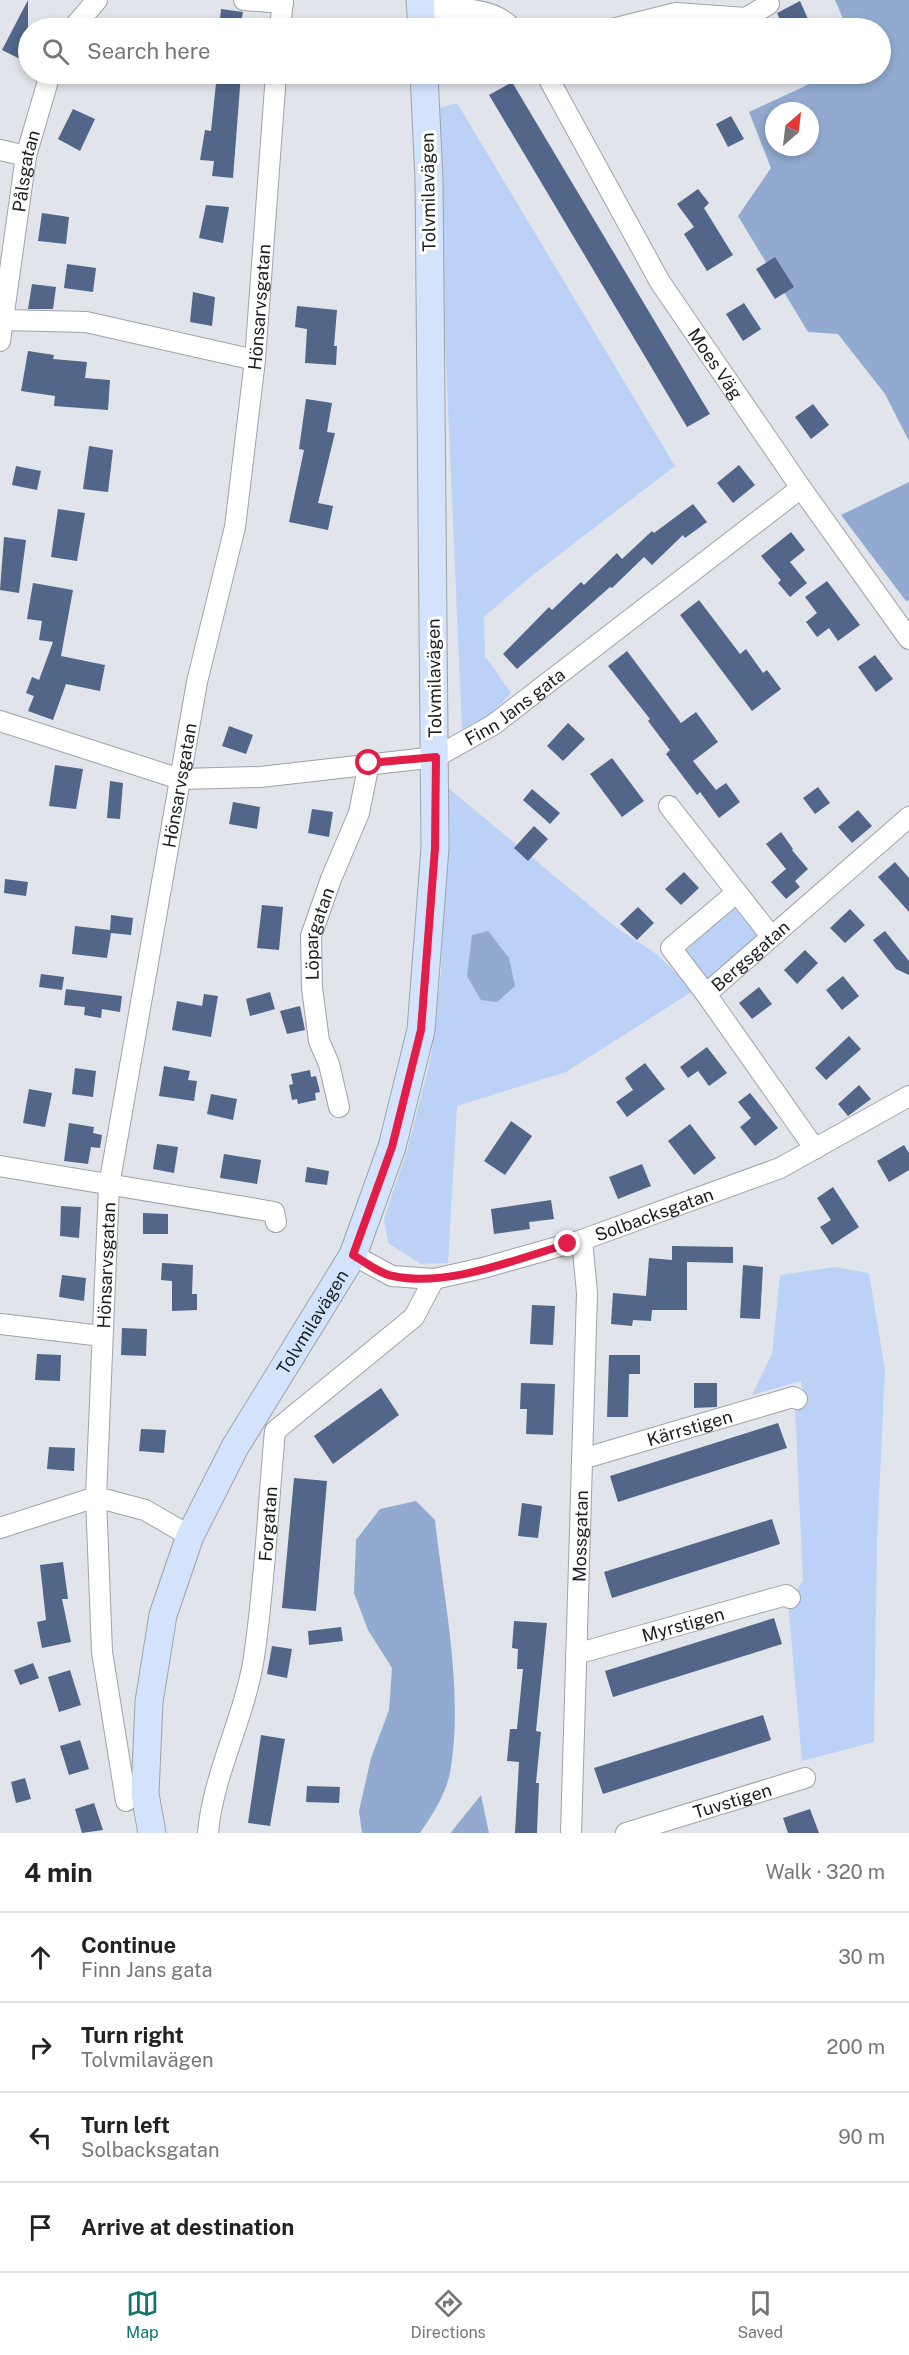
<!DOCTYPE html>
<html lang="en">
<head>
<meta charset="utf-8">
<style>
  body { margin:0; font-family:"Public Sans",sans-serif; background:#f2f2f2; color:#222 }
  .compass { position:absolute; left:765px; top:102px; width:54px; height:54px; border-radius:50%; background:#fff; box-shadow:0 3px 9px #0003; rotate:28deg }
  .stop { position:absolute; width:18px; height:18px; margin:-14px; border:4px solid #e11d48; border-radius:50%; background:#fff }
  .stop.end { background:#e11d48; border-color:#fff; box-shadow:0 2px 6px #0008 }
  .list { margin:0; padding:0; list-style:none }
  h2 { display:flex; justify-content:space-between; align-items:center; height:78px; margin:0; padding:0 24px; font-size:26px }
  h2 small { font-size:20px; font-weight:400; color:#767676 }
  .list li { display:grid; grid-template-columns:39px 1fr auto; gap:18px; align-items:center; box-sizing:border-box; height:90px; padding:0 24px; border-top:2px solid #e0e0e0 }
  .list b { display:block; font-size:22px; white-space:nowrap }
  .list p { margin:0; font-size:20px; white-space:nowrap; color:#767676 }
  .list em { font-size:20px; font-style:normal; color:#767676 }
  .icon { flex:none; width:33px; height:33px; fill:none; stroke:currentColor; stroke-width:2; stroke-linecap:round; stroke-linejoin:round }
  .map { position:relative; flex:none; width:909px; height:1833px; overflow:hidden }
  .search { position:absolute; background:#fff; box-shadow:0 3px 9px #0003; left:18px; right:18px; top:18px; height:66px; display:flex; align-items:center; gap:15px; box-sizing:border-box; padding:0 21px; border-radius:33px; color:#767676; font-size:22px }
  .sheet { height:438px; background:#fff }
  nav { display:flex; justify-content:space-around; align-items:center; box-sizing:border-box; height:84px; border-top:2px solid #e0e0e0; background:#fff; font-size:16px; color:#767676 }
  nav a { display:grid; justify-items:center; gap:3px }
  nav .on { color:#0f766e }
  .map>svg:first-child { display:block }
</style>
</head>
<body>
<div class="map">
<svg width="909" height="1833" viewBox="0 0 909 1833">
  <rect width="100%" height="100%" fill="#e1e5eb"/>
  <g fill="#bbd2f6">
    <polygon points="457,103 675,466 529,578 484,617 485,656 511,693 487,719 462,729 435,109"/>
    <polygon points="447,787 617,928 658,955 693,991 566,1072 457,1106 448,1263 421,1264 388,1243 384,1218 407,1151 431,1057 441,972"/>
    <polygon points="735,905 762,937 704,983 679,947"/>
    <polygon points="835,1267 869,1273 885,1370 877,1542 874,1742 802,1761 788,1602 803,1581 795,1408 805,1401 801,1381 752,1395 772,1354 780,1275"/>
  </g>
  <g fill="#92aad0" fill-rule="evenodd">
    <path d="M835 0H909V441L885 394 838 334 808 332 738 216 771 168 749 112 831 74H880V28H847ZM774 111H810V147H774Z"/>
    <polygon points="909,482 909,600 906,601 841,515"/>
    <polygon points="488,931 509,958 515,986 497,1002 481,1000 467,976 472,935"/>
    <path d="M416 1501 435 1520C444 1602 463 1686 451 1767 448 1791 433 1814 420 1833H362L359 1811 371 1758 389 1710 392 1668 368 1630 354 1593 356 1540 380 1509Z"/>
    <polygon points="481,1795 489,1833 451,1833 452,1831"/>
  </g>
  <g fill="#516688">
    <polygon points="28,0 28,53 24,61 2,50"/>
    <polygon points="800,1 812,28 784,28 777,13"/>
    <polygon points="221,9 243,12 240,28 219,28"/>
    <polygon points="217,74 241,74 233,178 212,176 214,161 200,160 205,130 211,131"/>
    <polygon points="512,82 710,414 687,427 489,95"/>
    <polygon points="73,109 95,119 80,151 58,139"/>
    <polygon points="731,116 744,139 728,147 716,124"/>
    <polygon points="698,189 709,203 704,208 733,255 707,271 684,234 694,227 677,204"/>
    <polygon points="206,205 229,207 223,243 199,238"/>
    <polygon points="42,213 69,217 66,244 38,241"/>
    <polygon points="775,257 794,287 775,299 756,269"/>
    <polygon points="67,264 96,268 93,292 64,288"/>
    <polygon points="32,284 56,287 53,309 28,309"/>
    <polygon points="193,292 215,297 212,326 190,322"/>
    <polygon points="744,303 761,329 743,341 726,314"/>
    <polygon points="297,306 337,310 334,346 337,346 336,365 305,363 307,329 295,327"/>
    <polygon points="28,351 54,355 53,359 87,362 85,378 110,380 108,410 54,406 55,396 21,391"/>
    <polygon points="306,399 332,403 327,432 335,433 318,503 333,506 328,530 289,522 304,450 299,449"/>
    <polygon points="813,404 829,425 811,439 795,417"/>
    <polygon points="89,446 113,450 108,492 83,489"/>
    <polygon points="739,465 755,485 733,503 717,483"/>
    <polygon points="16,466 41,471 37,490 12,485"/>
    <polygon points="693,504 707,522 685,538 683,535 652,565 644,557 612,588 610,587 517,669 503,654 549,607 552,610 581,582 584,585 617,553 622,559 652,531 654,533"/>
    <polygon points="58,509 85,513 77,561 51,557"/>
    <polygon points="791,532 805,550 790,562 807,583 790,597 778,583 781,580 761,556"/>
    <polygon points="4,537 26,540 19,593 0,590"/>
    <polygon points="827,581 860,625 838,641 829,628 817,637 806,622 817,613 805,597"/>
    <polygon points="33,583 73,590 61,656 105,665 100,691 66,684 53,720 28,711 34,696 26,693 32,677 39,680 53,642 39,640 42,621 27,619"/>
    <polygon points="699,600 740,654 746,649 763,673 767,670 781,689 752,711 680,615"/>
    <polygon points="627,651 681,723 696,712 718,742 693,761 716,790 726,783 740,802 719,818 700,792 697,795 666,754 670,750 648,721 650,719 608,666"/>
    <polygon points="875,655 893,679 876,692 858,667"/>
    <polygon points="568,723 585,739 563,761 547,746"/>
    <polygon points="229,726 253,735 246,754 222,746"/>
    <polygon points="612,758 644,801 622,817 590,774"/>
    <polygon points="55,765 83,769 76,809 49,806"/>
    <polygon points="110,781 123,783 120,819 107,818"/>
    <polygon points="818,787 830,803 815,814 803,798"/>
    <polygon points="532,789 560,813 550,824 523,800"/>
    <polygon points="233,802 260,807 257,829 229,824"/>
    <polygon points="312,809 333,812 329,837 308,833"/>
    <polygon points="858,810 872,826 852,843 838,827"/>
    <polygon points="534,826 548,839 528,861 514,848"/>
    <polygon points="781,832 793,849 792,850 808,869 795,881 800,887 786,899 771,882 786,869 766,844"/>
    <polygon points="895,862 909,878 909,912 878,877"/>
    <polygon points="684,872 699,888 681,905 665,889"/>
    <polygon points="5,879 28,882 26,896 4,893"/>
    <polygon points="262,905 283,907 279,950 257,948"/>
    <polygon points="638,907 654,923 637,940 620,924"/>
    <polygon points="850,909 865,925 845,943 830,928"/>
    <polygon points="111,915 133,918 131,935 111,933 107,958 72,954 75,926 110,930"/>
    <polygon points="885,931 909,961 909,975 896,969 873,940"/>
    <polygon points="805,950 818,963 797,984 784,970"/>
    <polygon points="41,974 64,977 62,990 39,987"/>
    <polygon points="843,976 859,996 842,1010 826,990"/>
    <polygon points="759,987 772,1004 752,1019 739,1003"/>
    <polygon points="66,989 122,996 120,1012 102,1009 101,1018 84,1015 85,1007 64,1005"/>
    <polygon points="270,992 275,1009 250,1016 246,999"/>
    <polygon points="204,994 218,996 211,1037 172,1030 177,1001 202,1006"/>
    <polygon points="300,1006 305,1030 287,1034 280,1011"/>
    <polygon points="849,1036 861,1049 826,1080 815,1068"/>
    <polygon points="707,1047 727,1073 709,1086 698,1071 688,1078 680,1067"/>
    <polygon points="645,1063 665,1089 627,1117 616,1102 633,1090 625,1078"/>
    <polygon points="164,1066 190,1071 188,1080 197,1081 194,1101 159,1096"/>
    <polygon points="75,1068 96,1071 93,1097 72,1094"/>
    <polygon points="310,1070 311,1077 316,1076 320,1092 315,1093 316,1100 298,1104 297,1099 292,1100 289,1085 293,1084 291,1074"/>
    <polygon points="859,1085 871,1099 848,1116 838,1104"/>
    <polygon points="29,1089 52,1093 45,1127 23,1123"/>
    <polygon points="750,1093 778,1128 755,1146 740,1127 751,1118 738,1102"/>
    <polygon points="211,1094 237,1099 233,1120 207,1114"/>
    <polygon points="511,1121 532,1136 505,1175 484,1161"/>
    <polygon points="69,1123 94,1127 93,1133 102,1135 100,1148 91,1147 88,1164 64,1161"/>
    <polygon points="690,1124 716,1158 694,1175 668,1141"/>
    <polygon points="157,1144 178,1147 174,1173 153,1169"/>
    <polygon points="904,1145 909,1153 909,1170 889,1182 877,1161"/>
    <polygon points="224,1154 261,1160 257,1184 220,1178"/>
    <polygon points="642,1164 651,1186 618,1199 609,1177"/>
    <polygon points="307,1167 329,1171 327,1185 305,1182"/>
    <polygon points="833,1187 859,1227 832,1245 820,1227 831,1220 817,1198"/>
    <polygon points="551,1200 554,1219 529,1222 530,1229 494,1234 491,1209"/>
    <polygon points="61,1206 81,1207 79,1238 60,1236"/>
    <polygon points="143,1213 168,1214 168,1234 143,1234"/>
    <polygon points="672,1246 733,1247 733,1263 687,1262 687,1310 652,1310 651,1321 633,1320 632,1326 611,1324 613,1293 646,1296 649,1258 672,1260"/>
    <polygon points="162,1263 193,1265 192,1294 197,1294 197,1310 172,1311 172,1281 161,1280"/>
    <polygon points="743,1265 763,1267 760,1319 740,1318"/>
    <polygon points="62,1275 86,1278 84,1301 59,1297"/>
    <polygon points="532,1305 555,1306 553,1345 530,1344"/>
    <polygon points="122,1328 147,1329 146,1356 121,1355"/>
    <polygon points="37,1354 61,1355 60,1381 35,1380"/>
    <polygon points="609,1355 640,1355 640,1374 629,1374 628,1417 607,1417"/>
    <polygon points="521,1383 555,1384 553,1435 526,1434 527,1409 520,1409"/>
    <polygon points="694,1383 717,1383 717,1407 694,1408"/>
    <polygon points="381,1388 399,1415 333,1464 314,1436"/>
    <polygon points="778,1423 787,1448 618,1502 610,1476"/>
    <polygon points="141,1429 166,1430 164,1453 139,1451"/>
    <polygon points="49,1447 75,1448 74,1471 47,1469"/>
    <polygon points="294,1478 327,1481 316,1611 282,1608"/>
    <polygon points="522,1503 542,1506 538,1538 518,1536"/>
    <polygon points="772,1519 780,1544 612,1598 604,1572"/>
    <polygon points="63,1562 68,1599 62,1599 71,1642 42,1648 37,1622 46,1620 40,1565"/>
    <polygon points="774,1618 782,1644 613,1697 605,1671"/>
    <polygon points="514,1621 547,1623 536,1731 541,1732 536,1783 539,1783 537,1833 515,1833 519,1762 507,1761 510,1729 517,1729 523,1669 517,1669 518,1649 512,1648"/>
    <polygon points="341,1627 343,1641 309,1645 308,1631"/>
    <polygon points="272,1646 292,1649 287,1678 267,1674"/>
    <polygon points="33,1663 39,1678 20,1685 14,1670"/>
    <polygon points="70,1670 81,1705 59,1712 48,1677"/>
    <polygon points="763,1715 771,1740 603,1794 594,1768"/>
    <polygon points="261,1735 285,1739 270,1826 248,1823"/>
    <polygon points="80,1740 89,1769 69,1775 60,1746"/>
    <polygon points="25,1778 31,1799 16,1803 11,1782"/>
    <polygon points="307,1786 340,1787 339,1803 306,1802"/>
    <polygon points="94,1803 103,1830 82,1833 75,1809"/>
    <polygon points="810,1809 819,1833 788,1833 783,1818"/>
  </g>
  <g fill="none" stroke-linecap="round" stroke-linejoin="round">
    <defs>
      <g id="street">
        <polyline points="244,0 283,3"/>
        <path d="M421 10C450 9 490 4 512 28"/>
        <polyline points="73,28 97,0"/>
        <polyline points="280,28 283,0"/>
        <polyline points="616,28 676,13 746,18 769,4"/>
        <path id="s1" d="M546 74 660 282 801 488 909 639"/>
        <polyline points="0,150 26,156"/>
        <polyline points="3,320 86,322 255,360"/>
        <path id="s2" d="M0 341 26 156 50 74"/>
        <path id="s3" d="M0 721 180 779 260 777 436 757 493 725 801 488"/>
        <polyline points="669,806 771,936"/>
        <polyline points="706,994 671,948 736,893"/>
        <path id="s4" d="M339 1107 329 1064 319 1041 312 988 311 936 331 879 359 813 369 763"/>
        <path id="s5" d="M815 1149 706 994 909 817"/>
        <polyline points="0,1166 274,1212 276,1222"/>
        <path id="s6" d="M353 1255 392 1276 434 1279 483 1268 582 1240 780 1168 909 1096"/>
        <polyline points="0,1324 102,1336"/>
        <path id="s7" d="M582 1459 793 1397 797 1399"/>
        <polyline points="0,1528 96,1497 145,1510 190,1536"/>
        <path id="s8" d="M576 1654 786 1595 790 1598"/>
        <path id="s9" d="M126 1801 102 1652 96 1497 109 1186 197 682 235 527 255 360 276 74"/>
        <path id="s10" d="M208 1833C213 1774 245 1717 254 1657 265 1583 268 1506 275 1431L414 1317 434 1279"/>
        <path id="s11" d="M571 1833 587 1293 582 1240"/>
        <path id="s12" d="M626 1833 805 1778"/>
      </g>
      <g id="secondary">
        <polyline points="420,0 422,28"/>
        <path id="s13" d="M152 1833 145 1794 149 1702 163 1615 190 1536 235 1447 353 1255 392 1147 421 1030 435 848 429 180 424 74"/>
      </g>
    </defs>
    <use href="#street" stroke="#9fa2a8" stroke-width="22"/>
    <use href="#secondary" stroke="#9fa2a8" stroke-width="29"/>
    <use href="#street" stroke="#fff" stroke-width="20"/>
    <use href="#secondary" stroke="#d3e3fc" stroke-width="27"/>
  </g>
  <g fill="none" stroke-linecap="round" stroke-linejoin="round">
    <path stroke="#e11d48" stroke-width="8" d="M369 763 436 757 435 848 421 1030 392 1147 353 1255C365 1262 380 1274 393 1276 447 1288 516 1259 568 1244"/>
  </g>
  <g text-anchor="middle" dominant-baseline="central" stroke-width="6" stroke-linejoin="round" paint-order="stroke">
    <g font-size="18" fill="#1b1d1f" stroke="#fff">
      <text stroke="none"><textPath href="#s2" startOffset="172">Pålsgatan</textPath></text>
      <text transform="translate(428 192) rotate(-91)">Tolvmilavägen</text>
      <text stroke="none"><textPath href="#s9" startOffset="1510">Hönsarvsgatan</textPath></text>
      <text stroke="none"><textPath href="#s1" startOffset="336">Moes Väg</textPath></text>
      <text transform="translate(434 678) rotate(-91)">Tolvmilavägen</text>
      <text stroke="none"><textPath href="#s3" startOffset="540">Finn Jans gata</textPath></text>
      <text stroke="none"><textPath href="#s9" startOffset="1024">Hönsarvsgatan</textPath></text>
      <text stroke="none"><textPath href="#s4" startOffset="178">Löpargatan</textPath></text>
      <text stroke="none"><textPath href="#s5" startOffset="248">Bergsgatan</textPath></text>
      <text stroke="none"><textPath href="#s6" startOffset="316">Solbacksgatan</textPath></text>
      <text stroke="none"><textPath href="#s9" startOffset="538">Hönsarvsgatan</textPath></text>
      <text stroke="none"><textPath href="#s13" startOffset="550">Tolvmilavägen</textPath></text>
      <text stroke="none"><textPath href="#s7" startOffset="112">Kärrstigen</textPath></text>
      <text stroke="none"><textPath href="#s10" startOffset="316">Forgatan</textPath></text>
      <text stroke="none"><textPath href="#s11" startOffset="297">Mossgatan</textPath></text>
      <text stroke="none"><textPath href="#s8" startOffset="111">Myrstigen</textPath></text>
      <text stroke="none"><textPath href="#s12" startOffset="111">Tuvstigen</textPath></text>
    </g>
  </g>
</svg>
<svg class="compass" viewBox="-18 -18 36 36"><path d="M0-13l5 13h-10z" fill="#e53935"/><path d="M0 13l5-13h-10z" fill="#767676"/></svg>
<div class="stop" style="left:369px;top:763px"></div>
<div class="stop end" style="left:568px;top:1244px"></div>
<div class="search"><svg class="icon" aria-label="search" viewBox="0 0 24 24"><circle cx="10" cy="10" r="6"/><path d="M15 15l6 6"/></svg>Search here</div>
</div>
<section class="sheet">
<h2>4 min<small>Walk · 320 m</small></h2>
<ul class="list">
<li><svg class="icon" aria-label="ahead" viewBox="0 0 24 24"><path d="M12 20V5M6 11l6-6 6 6"/></svg><div><b>Continue</b><p>Finn Jans gata</p></div><em>30 m</em></li>
<li><svg class="icon" aria-label="right" viewBox="0 0 24 24"><path d="M7 20v-9h11M14 6l5 5-5 5"/></svg><div><b>Turn right</b><p>Tolvmilavägen</p></div><em>200 m</em></li>
<li><svg class="icon" aria-label="left" viewBox="0 0 24 24"><path d="M17 20v-9H6M10 6l-5 5 5 5"/></svg><div><b>Turn left</b><p>Solbacksgatan</p></div><em>90 m</em></li>
<li><svg class="icon" aria-label="arrive" viewBox="0 0 24 24"><path d="M6 21V4h12l-3 4 3 4H6"/></svg><div><b>Arrive at destination</b></div></li>
</ul>
</section>
<nav>
<a class="on"><svg class="icon" aria-label="map" viewBox="0 0 24 24"><path d="M3 6l6-2 6 2 6-2v14l-6 2-6-2-6 2zM9 4v14M15 6v14"/></svg>Map</a>
<a><svg class="icon" aria-label="directions" viewBox="0 0 24 24"><path d="M12 3l9 9-9 9-9-9zM9 14v-3h6M13 9l2 2-2 2"/></svg>Directions</a>
<a><svg class="icon" aria-label="saved" viewBox="0 0 24 24"><path d="M7 4h10v16l-5-4-5 4z"/></svg>Saved</a>
</nav>
</body>
</html>
